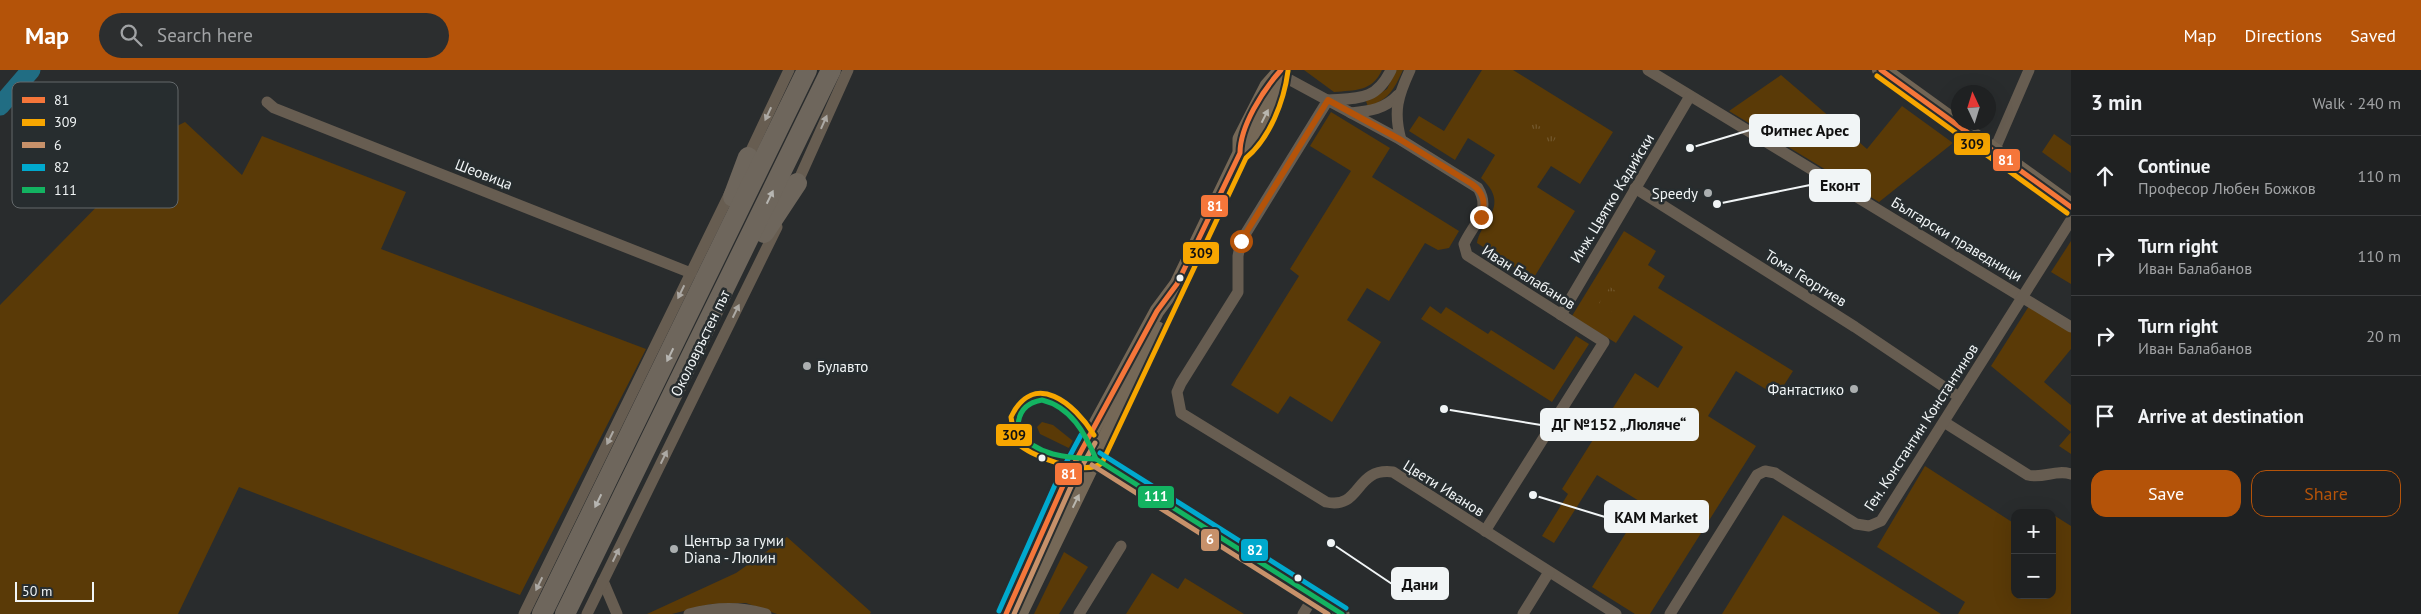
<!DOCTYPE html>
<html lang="en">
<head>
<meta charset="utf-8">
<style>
  body { margin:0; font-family:"PT Sans",sans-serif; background:#2c2e2f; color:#f1f3f6 }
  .controls { position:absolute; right:15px; bottom:15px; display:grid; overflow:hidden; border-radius:10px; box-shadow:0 5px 20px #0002 }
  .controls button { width:45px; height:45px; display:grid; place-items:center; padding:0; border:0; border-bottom:1px solid #3c3e40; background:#1f2122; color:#f1f3f6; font:25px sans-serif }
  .compass { position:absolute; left:1951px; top:15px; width:45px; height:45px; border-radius:50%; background:#1f2122; box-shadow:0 5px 20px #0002; rotate:356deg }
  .scale { position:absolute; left:15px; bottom:12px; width:79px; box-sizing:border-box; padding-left:5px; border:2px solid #f1f5f6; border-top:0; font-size:14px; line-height:18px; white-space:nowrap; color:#f1f5f6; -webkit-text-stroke:4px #272d2f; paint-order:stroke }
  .stop { position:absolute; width:15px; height:15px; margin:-11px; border:4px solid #b45309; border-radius:50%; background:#fff }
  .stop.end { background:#b45309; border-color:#fff; box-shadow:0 1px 5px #0008 }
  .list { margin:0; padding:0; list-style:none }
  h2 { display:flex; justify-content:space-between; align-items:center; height:65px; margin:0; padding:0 20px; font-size:21px }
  h2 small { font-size:16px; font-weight:400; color:#a1a3a5 }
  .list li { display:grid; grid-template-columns:32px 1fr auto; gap:15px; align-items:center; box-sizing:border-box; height:80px; padding:0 20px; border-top:1px solid #3c3e40 }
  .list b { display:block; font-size:19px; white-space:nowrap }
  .list p { margin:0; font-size:16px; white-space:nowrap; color:#a1a3a5 }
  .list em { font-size:16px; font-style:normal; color:#a1a3a5 }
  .actions { display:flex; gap:10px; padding:15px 20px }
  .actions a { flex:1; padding:11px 0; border:1px solid #b45309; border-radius:15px; text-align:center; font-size:18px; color:#b45309 }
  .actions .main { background:#b45309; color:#fff }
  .icon { flex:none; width:28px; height:28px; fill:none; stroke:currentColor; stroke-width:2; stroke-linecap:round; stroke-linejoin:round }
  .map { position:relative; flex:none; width:2071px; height:544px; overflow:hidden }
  header { display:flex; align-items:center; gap:30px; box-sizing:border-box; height:70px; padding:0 25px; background:#b45309; color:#fff }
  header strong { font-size:24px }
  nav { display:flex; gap:28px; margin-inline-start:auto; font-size:18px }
  .search { width:350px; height:45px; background:#2c2e2f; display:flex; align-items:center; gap:12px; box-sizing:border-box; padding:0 18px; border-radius:28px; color:#a1a3a5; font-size:19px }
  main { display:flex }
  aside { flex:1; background:#1f2122 }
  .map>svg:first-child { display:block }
</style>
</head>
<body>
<header>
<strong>Map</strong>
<div class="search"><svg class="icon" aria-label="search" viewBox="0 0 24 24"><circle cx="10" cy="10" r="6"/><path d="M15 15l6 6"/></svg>Search here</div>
<nav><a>Map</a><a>Directions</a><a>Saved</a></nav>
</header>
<main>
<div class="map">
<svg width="2071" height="544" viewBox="0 0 2071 544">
  <defs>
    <pattern id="park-tufts" width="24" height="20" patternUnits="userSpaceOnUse" patternTransform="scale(1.25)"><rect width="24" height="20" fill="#5a3a07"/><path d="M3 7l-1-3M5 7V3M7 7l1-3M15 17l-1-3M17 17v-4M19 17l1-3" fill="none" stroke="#72572c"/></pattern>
  </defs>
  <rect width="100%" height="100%" fill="#292c2d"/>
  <g fill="#5a3a07">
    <path d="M1304 0H1382C1372 22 1355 20 1334 22Z"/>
    <path d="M1396 0H1403C1393 21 1390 28 1368 37L1366 31 1387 19Z"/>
    <path d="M1482 0H1513L1613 62 1580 114 1551 96 1537 117 1575 141 1533 209 1477 173C1480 151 1512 136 1481 108L1495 85 1468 68 1455 90 1409 61 1419 46 1444 61Z"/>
    <polygon points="1781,5 1867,79 1902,36 1953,73 1879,132 1729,41"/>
    <polygon points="1331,42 1390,78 1372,107 1459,161 1449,178 1438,180 1425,173 1389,231 1367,218 1347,250 1381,272 1332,352 1290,326 1278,344 1231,315 1299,206 1290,199 1351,101 1310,76"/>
    <polygon points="185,52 242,105 262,66 406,122 381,179 646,279 520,525 239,417 178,544 0,544 0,235 119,114 163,63"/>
    <polygon points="2054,64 2071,76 2071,103 2042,82"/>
    <polygon points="1624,161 1656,181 1648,195 1665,206 1658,218 1793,301 1777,326 1736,301 1708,346 1756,376 1650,544 1635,544 1592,517 1644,434 1597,405 1554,473 1542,466 1568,424 1562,419 1635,303 1658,318 1683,277 1634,245 1616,273 1572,246"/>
    <polygon points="2071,171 2071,214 2051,202"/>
    <polygon points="1430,236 1441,244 1446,237 1488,264 1491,260 1554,300 1576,266 1589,274 1552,332 1421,249"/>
    <polygon points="2029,236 2071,262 2071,279 2044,312 2071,335 2071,384 2059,376 2071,362 1991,296"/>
    <polygon points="1042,352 1053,355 1078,375 1075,381 1040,364 1037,357"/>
    <polygon points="1925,396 2015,454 2015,525 2052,525 2052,444 2071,456 2071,544 1958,544 1965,532 1877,477"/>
    <polygon points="1783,445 1794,452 1941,544 1722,544"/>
    <polygon points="787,467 871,542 870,544 777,544 746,533 711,534 672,544 647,544 736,503"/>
    <polygon points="1064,482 1088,497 1059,544 1034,544"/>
    <polygon points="1152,503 1178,519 1185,508 1244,544 1126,544"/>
  </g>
  <g fill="url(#park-tufts)">
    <polygon points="1532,52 1557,66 1550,77 1526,63"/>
    <polygon points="1610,217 1623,226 1613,242 1599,233"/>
  </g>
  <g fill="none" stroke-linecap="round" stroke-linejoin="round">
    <polyline stroke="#216d83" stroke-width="19" points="0,36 31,0"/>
    <g stroke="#675d51" stroke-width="11">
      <path d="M1391 0C1376 31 1359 28 1328 30L1241 171 1238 186V222L1181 313 1177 322 1181 343 1326 432C1362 440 1354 397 1393 402L1616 544"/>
      <polyline points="1648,0 2071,257"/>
      <path d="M1279 4 1401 70 1478 118C1492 141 1473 154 1464 174L1467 185 1604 272 1485 461"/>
      <polyline points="267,32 274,38 691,203"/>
      <path d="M1351 43C1370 41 1385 39 1398 25"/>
      <path d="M1401 70C1393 41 1398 26 1410 0"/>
      <polyline points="1994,81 2029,0"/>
      <polyline points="746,91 789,0"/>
      <polyline points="795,118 848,0"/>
      <polyline points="1635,118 1855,257 1959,327"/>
      <polyline points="1561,245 1690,26"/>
      <path d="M1944 352 2028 405C2043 409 2056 399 2071 404"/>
      <polyline points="603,511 617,544"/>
      <polyline points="524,544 731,121"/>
      <polyline points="587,544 777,157"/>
      <path d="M689 544C715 537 740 536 766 544"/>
      <polyline points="1079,544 1121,476"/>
      <polyline points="1303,544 1314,526"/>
      <polyline points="1523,544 1549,502"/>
      <polyline points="1670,544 1757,405 1765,401 1775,403 1856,454 1869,456 1881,451 2071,150"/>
    </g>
    <g stroke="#756857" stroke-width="15">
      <path d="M1240 83C1261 66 1278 31 1279 4"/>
      <polyline points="1086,389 1096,389 1110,397 1342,544"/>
      <polyline points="1006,544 1066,409 1157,241 1177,214 1240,83 1240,69 1267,16 1281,0"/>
      <polyline points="1020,544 1158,259"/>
    </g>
    <polyline stroke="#716555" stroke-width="18" points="1881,0 2071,137"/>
    <g stroke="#6e665c" stroke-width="20">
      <polyline points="733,127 748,87"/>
      <polyline points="764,163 797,113"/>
      <polyline points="542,544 807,0"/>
      <polyline points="565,544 831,0"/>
    </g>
    <defs>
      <g id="bus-1">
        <polyline points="1881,0 2071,137"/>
        <path d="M1006 544 1066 409 1157 241 1177 214 1240 83C1240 56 1263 20 1281 0"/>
      </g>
      <g id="bus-2">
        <polyline points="1877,6 2067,143"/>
        <path d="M1094 365C1075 334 1034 299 1011 347L1015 371C1028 386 1085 407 1102 393L1246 88C1270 68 1284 31 1288 1"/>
      </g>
      <g id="bus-3">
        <polyline points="1092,395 1328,544"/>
        <polyline points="1014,544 1073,412 1095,373"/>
      </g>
      <g id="bus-4">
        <polyline points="1100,383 1346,538"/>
        <polyline points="999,541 1059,406 1081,365"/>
      </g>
      <g id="bus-5">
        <path d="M1042 330C1071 337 1085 363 1096 389 1067 388 1036 386 1018 361 1017 344 1024 333 1042 330Z"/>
        <polyline points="1096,389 1342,544"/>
      </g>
    </defs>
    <use href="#bus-1" stroke="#272d2f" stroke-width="9"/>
    <use href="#bus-2" stroke="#272d2f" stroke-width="9"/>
    <use href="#bus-3" stroke="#272d2f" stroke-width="9"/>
    <use href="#bus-4" stroke="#272d2f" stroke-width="9"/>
    <use href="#bus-5" stroke="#272d2f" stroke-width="9"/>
    <use href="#bus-1" stroke="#f5763a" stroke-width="5"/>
    <use href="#bus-2" stroke="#f7a600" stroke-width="5"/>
    <use href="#bus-3" stroke="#c7916a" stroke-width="5"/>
    <use href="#bus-4" stroke="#00a9ce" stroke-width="5"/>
    <use href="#bus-5" stroke="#13b361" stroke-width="5"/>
  </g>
  <defs><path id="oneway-solid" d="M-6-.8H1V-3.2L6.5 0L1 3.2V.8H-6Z" transform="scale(1.25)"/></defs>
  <g fill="#aca9a4">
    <use href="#oneway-solid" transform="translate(768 44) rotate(115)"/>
    <use href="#oneway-solid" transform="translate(824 52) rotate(-66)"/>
    <use href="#oneway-solid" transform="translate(681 222) rotate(116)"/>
    <use href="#oneway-solid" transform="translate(736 241) rotate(-64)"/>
    <use href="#oneway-solid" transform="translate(610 368) rotate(116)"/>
    <use href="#oneway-solid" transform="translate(664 387) rotate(-64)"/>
    <use href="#oneway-solid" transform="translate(616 485) rotate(-64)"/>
    <use href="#oneway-solid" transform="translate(539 514) rotate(116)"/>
  </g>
  <g fill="#b9b6ae">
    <use href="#oneway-solid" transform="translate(1265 46) rotate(-63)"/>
    <use href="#oneway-solid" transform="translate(1076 431) rotate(-64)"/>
  </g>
  <g fill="#b6b5b1">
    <use href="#oneway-solid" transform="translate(770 127) rotate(-64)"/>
    <use href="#oneway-solid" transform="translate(670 285) rotate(116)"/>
    <use href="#oneway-solid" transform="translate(598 431) rotate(116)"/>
  </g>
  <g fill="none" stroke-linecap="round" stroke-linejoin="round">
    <path stroke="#b45309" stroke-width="6" d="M1241 171 1328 30 1401 70 1472 114C1484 123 1486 133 1481 147"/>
  </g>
  <g fill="#abafb0" stroke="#272d2f" stroke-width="2">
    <circle cx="1708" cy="123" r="5"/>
    <circle cx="807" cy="296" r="5"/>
    <circle cx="1854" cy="319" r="5"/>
    <circle cx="674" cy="479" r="5"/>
  </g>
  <g fill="#f1f5f6" stroke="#272d2f" stroke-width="2">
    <circle cx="1180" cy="208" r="4.5"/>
    <circle cx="1042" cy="388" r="4.5"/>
    <circle cx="1298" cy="508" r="4.5"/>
  </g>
  <g text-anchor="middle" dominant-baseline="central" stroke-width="5" stroke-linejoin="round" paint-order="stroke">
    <g font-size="15" fill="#f1f5f6" stroke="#272d2f">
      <text transform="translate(484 104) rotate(21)">Шеовица</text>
      <text transform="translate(1612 128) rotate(-59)">Инж. Цвятко Кадийски</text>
      <text transform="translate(1957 169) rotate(31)">Български праведници</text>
      <text transform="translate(1529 207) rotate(32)">Иван Балабанов</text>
      <text transform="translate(1806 208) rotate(32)">Тома Георгиев</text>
      <text transform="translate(700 273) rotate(-64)">Околовръстен път</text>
      <text transform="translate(1921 357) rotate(-57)">Ген. Константин Константинов</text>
      <text transform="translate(1444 418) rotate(32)">Цвети Иванов</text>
    </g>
    <g font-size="15" fill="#f1f5f6" stroke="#272d2f" text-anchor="end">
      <text x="1698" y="123">Speedy</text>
      <text x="817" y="296" text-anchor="start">Булавто</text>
      <text x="1844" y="319">Фантастико</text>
      <text x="684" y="470" text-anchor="start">Център за гуми<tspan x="684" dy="17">Diana - Люлин</tspan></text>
    </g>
  </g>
  <rect x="12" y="12" width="166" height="126" rx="8" fill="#272d2f" stroke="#64696b" stroke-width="1"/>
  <rect x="22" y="27" width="23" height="6" fill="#f5763a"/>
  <rect x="22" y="49" width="23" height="7" fill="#f7a600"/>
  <rect x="22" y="72" width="23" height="6" fill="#c7916a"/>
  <rect x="22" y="94" width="23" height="7" fill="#00a9ce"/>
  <rect x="22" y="117" width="23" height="6" fill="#13b361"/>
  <g font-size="14" fill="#f1f5f6">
    <text x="54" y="35">81</text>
    <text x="54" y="57">309</text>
    <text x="54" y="80">6</text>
    <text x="54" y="102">82</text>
    <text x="54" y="125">111</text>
  </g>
  <path fill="none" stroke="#f1f5f6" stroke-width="2" d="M1690 78L1750 60M1717 134L1810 115M1444 339L1541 355M1533 425L1605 447M1331 473L1392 514"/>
  <g fill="#f1f5f6" stroke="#272d2f" stroke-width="2">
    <circle cx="1690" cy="78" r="5"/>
    <circle cx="1717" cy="134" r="5"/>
    <circle cx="1444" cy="339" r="5"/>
    <circle cx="1533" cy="425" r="5"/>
    <circle cx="1331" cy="473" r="5"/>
  </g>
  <g fill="#f1f5f6" stroke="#f1f5f6" stroke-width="2">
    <rect x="1750" y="45" width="109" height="31" rx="5"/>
    <rect x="1810" y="100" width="60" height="31" rx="5"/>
    <rect x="1541" y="339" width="157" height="31" rx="5"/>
    <rect x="1605" y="431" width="103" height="31" rx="5"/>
    <rect x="1392" y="498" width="56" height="31" rx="5"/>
  </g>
  <g font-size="16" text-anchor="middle" font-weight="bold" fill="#111">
    <text x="1805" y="66">Фитнес Арес</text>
    <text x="1840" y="121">Еконт</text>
    <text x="1619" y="360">ДГ №152 „Люляче“</text>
    <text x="1656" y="453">KAM Market</text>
    <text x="1420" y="520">Дани</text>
  </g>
  <g stroke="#272d2f" stroke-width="2">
    <rect x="1953" y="62" width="38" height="24" rx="5" fill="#f7a600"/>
    <rect x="1992" y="78" width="29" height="24" rx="5" fill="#f5763a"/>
    <rect x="1200" y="124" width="29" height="24" rx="5" fill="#f5763a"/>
    <rect x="1182" y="171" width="38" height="24" rx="5" fill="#f7a600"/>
    <rect x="995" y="353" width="38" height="24" rx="5" fill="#f7a600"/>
    <rect x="1054" y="392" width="29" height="24" rx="5" fill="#f5763a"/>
    <rect x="1137" y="415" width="38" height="24" rx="5" fill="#13b361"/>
    <rect x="1200" y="458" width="20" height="24" rx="5" fill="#c7916a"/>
    <rect x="1240" y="468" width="29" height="24" rx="5" fill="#00a9ce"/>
  </g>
  <g font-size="14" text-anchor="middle" font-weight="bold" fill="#fff">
    <text x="2006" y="95">81</text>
    <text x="1215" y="141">81</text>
    <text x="1069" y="409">81</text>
    <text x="1156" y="431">111</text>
    <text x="1210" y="474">6</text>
    <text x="1255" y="485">82</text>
  </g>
  <g font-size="14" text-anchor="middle" font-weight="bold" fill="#111">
    <text x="1972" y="79">309</text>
    <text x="1201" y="188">309</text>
    <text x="1014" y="370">309</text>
  </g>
</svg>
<div class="controls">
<button>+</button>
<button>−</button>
</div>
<svg class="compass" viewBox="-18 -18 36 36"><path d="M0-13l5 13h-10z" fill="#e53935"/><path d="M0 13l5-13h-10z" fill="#a1a3a5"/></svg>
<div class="scale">50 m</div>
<div class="stop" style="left:1241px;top:171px"></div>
<div class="stop end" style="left:1481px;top:147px"></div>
</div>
<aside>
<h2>3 min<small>Walk · 240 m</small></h2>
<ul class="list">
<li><svg class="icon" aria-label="ahead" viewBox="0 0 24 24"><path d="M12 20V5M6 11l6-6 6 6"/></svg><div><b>Continue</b><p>Професор Любен Божков</p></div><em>110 m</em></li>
<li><svg class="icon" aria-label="right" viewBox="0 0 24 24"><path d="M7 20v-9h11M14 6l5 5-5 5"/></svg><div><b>Turn right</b><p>Иван Балабанов</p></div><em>110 m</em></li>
<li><svg class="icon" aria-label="right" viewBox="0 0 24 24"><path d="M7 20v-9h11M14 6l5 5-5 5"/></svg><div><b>Turn right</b><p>Иван Балабанов</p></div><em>20 m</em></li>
<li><svg class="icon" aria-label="arrive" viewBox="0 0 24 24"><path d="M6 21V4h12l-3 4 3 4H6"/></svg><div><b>Arrive at destination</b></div></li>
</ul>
<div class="actions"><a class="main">Save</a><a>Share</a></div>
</aside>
</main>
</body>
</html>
